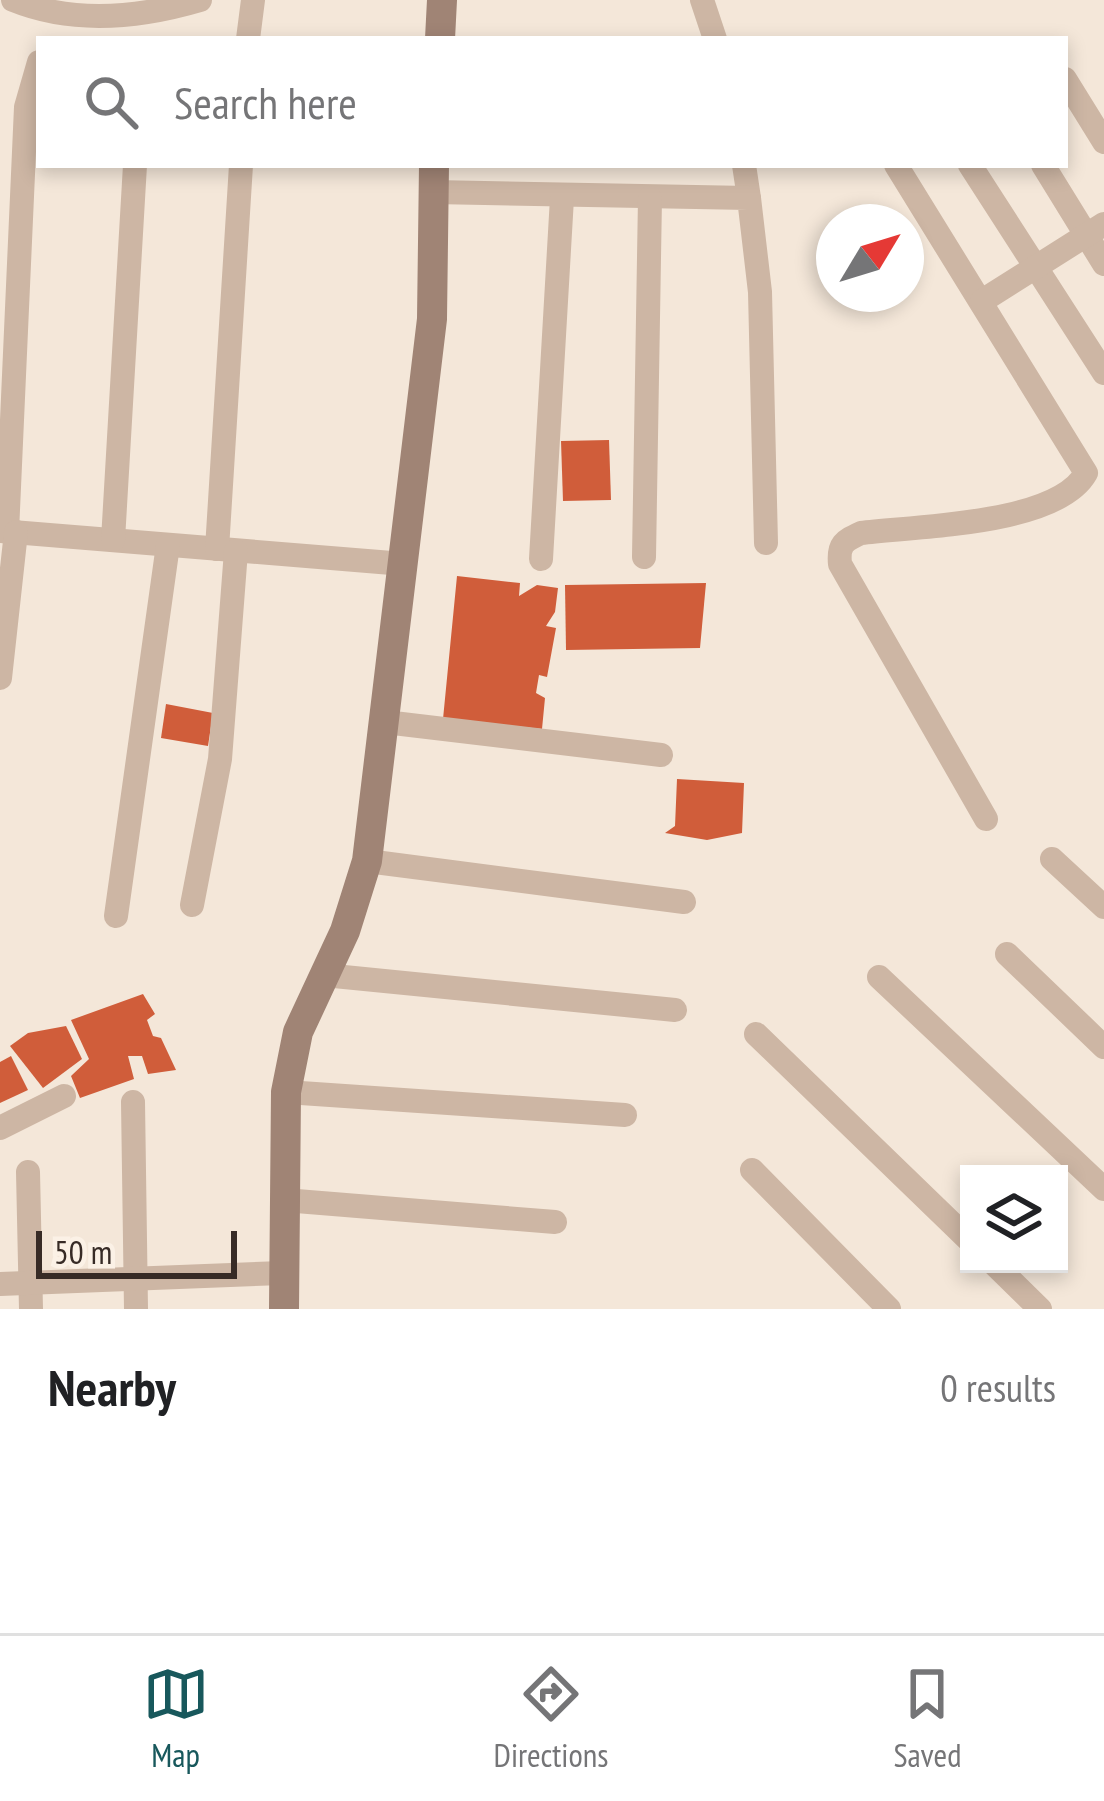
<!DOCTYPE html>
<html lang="en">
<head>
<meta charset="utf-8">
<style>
  body { margin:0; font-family:"PT Sans Narrow",sans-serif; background:#f2f2f2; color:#202124 }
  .controls { position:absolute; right:36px; bottom:36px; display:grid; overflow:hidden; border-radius:0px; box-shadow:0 6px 18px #0003 }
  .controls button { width:108px; height:108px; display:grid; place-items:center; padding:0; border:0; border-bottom:3px solid #e0e0e0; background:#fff; color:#202124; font:60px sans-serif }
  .compass { position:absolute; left:816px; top:204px; width:108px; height:108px; border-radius:50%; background:#fff; box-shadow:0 6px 18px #0003; rotate:52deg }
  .scale { position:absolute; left:36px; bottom:30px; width:201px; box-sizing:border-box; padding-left:12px; border:6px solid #372b26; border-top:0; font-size:33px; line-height:42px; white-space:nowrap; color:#372b26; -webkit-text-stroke:9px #fbf1e6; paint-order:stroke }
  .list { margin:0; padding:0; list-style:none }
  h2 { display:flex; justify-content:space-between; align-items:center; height:156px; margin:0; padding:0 48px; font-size:51px }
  h2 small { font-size:39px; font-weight:400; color:#757577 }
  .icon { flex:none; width:66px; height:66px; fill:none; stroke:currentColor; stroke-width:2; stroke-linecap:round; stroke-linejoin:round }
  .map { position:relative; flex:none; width:1104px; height:1309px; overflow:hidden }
  .search { position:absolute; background:#fff; box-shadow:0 6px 18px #0003; left:36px; right:36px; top:36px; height:132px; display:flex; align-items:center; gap:30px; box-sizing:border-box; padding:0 42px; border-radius:0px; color:#757577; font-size:45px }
  .sheet { height:324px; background:#fff }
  nav { display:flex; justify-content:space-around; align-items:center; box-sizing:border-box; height:168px; border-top:3px solid #e0e0e0; background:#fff; font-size:33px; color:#757577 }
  nav a { display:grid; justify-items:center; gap:6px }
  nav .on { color:#18585c }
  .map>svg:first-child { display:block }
</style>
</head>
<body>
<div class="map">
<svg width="1104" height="1309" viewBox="0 0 1104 1309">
  <rect width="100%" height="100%" fill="#f4e7d9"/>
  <g fill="#d05d3a">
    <polygon points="609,440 611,500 563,501 561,441"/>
    <polygon points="457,576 520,583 519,596 537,585 558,588 555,612 546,626 556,628 547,677 539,675 536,693 545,698 542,729 443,719"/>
    <polygon points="706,583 700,648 566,650 565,585"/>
    <polygon points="166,704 213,713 208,746 161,738"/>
    <polygon points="677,779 744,783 742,833 707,840 665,833 675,826"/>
    <polygon points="143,994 155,1014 147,1020 153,1036 161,1038 176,1070 148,1074 142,1056 128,1056 134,1079 80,1098 71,1076 89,1059 71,1020"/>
    <polygon points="66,1026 82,1059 43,1088 10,1046 28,1033"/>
    <polygon points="11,1056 28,1090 0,1103 0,1062"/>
  </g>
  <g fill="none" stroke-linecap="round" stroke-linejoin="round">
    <g stroke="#cdb6a4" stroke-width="24">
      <path d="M13 0C72 24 139 18 200 0"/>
      <polyline points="702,0 715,39"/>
      <polyline points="248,39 253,0"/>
      <polyline points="1065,79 1104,142"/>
      <polyline points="744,165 749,198"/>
      <path d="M896 165 1086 473C1057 525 916 526 861 533 844 541 838 544 840 564L986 819"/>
      <polyline points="970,165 1104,373"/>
      <polyline points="1043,165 1104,264"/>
      <polyline points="433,192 749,198 760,292 766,543"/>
      <polyline points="982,301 1104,224"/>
      <polyline points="0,531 404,564"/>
      <polyline points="7,532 26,107 39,62"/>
      <polyline points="113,540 135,165"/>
      <polyline points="217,549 241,165"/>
      <polyline points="644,557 650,198"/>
      <polyline points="541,559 562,198"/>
      <polyline points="0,678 16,532"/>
      <polyline points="385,722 661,755"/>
      <polyline points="1052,859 1104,907"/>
      <polyline points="367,861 684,902"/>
      <polyline points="192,905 220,759 236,551"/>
      <polyline points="116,916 168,545"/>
      <polyline points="1007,954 1104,1047"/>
      <polyline points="324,975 675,1010"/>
      <polyline points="879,977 1104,1189"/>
      <polyline points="756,1034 969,1240"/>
      <polyline points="286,1092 625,1115"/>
      <polyline points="133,1102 136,1309"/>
      <polyline points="0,1128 64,1096"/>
      <polyline points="752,1170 889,1309"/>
      <polyline points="28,1172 31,1309"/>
      <polyline points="284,1200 555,1222"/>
      <polyline points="994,1264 1040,1309"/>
      <polyline points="0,1284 282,1273"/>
    </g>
    <g stroke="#a08475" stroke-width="30">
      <polyline points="440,39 442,0"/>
      <polyline points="284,1309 286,1092 298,1032 345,931 367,861 432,319 434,165"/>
    </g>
  </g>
</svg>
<div class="controls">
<button><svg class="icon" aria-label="layers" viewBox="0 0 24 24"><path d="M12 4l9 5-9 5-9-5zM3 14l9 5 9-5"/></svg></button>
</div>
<svg class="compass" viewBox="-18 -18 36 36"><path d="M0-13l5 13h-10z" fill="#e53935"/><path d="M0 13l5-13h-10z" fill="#757577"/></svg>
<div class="scale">50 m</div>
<div class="search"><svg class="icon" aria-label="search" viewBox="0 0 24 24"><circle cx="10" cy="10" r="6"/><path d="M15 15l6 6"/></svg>Search here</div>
</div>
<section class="sheet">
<h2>Nearby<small>0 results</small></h2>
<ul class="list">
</ul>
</section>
<nav>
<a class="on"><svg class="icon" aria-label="map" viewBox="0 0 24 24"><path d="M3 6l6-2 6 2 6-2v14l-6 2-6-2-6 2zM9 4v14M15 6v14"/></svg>Map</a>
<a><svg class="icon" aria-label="directions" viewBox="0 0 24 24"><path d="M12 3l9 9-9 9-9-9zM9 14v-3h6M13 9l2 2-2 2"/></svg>Directions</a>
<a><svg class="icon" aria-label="saved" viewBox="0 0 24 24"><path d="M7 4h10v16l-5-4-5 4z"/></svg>Saved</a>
</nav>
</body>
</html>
